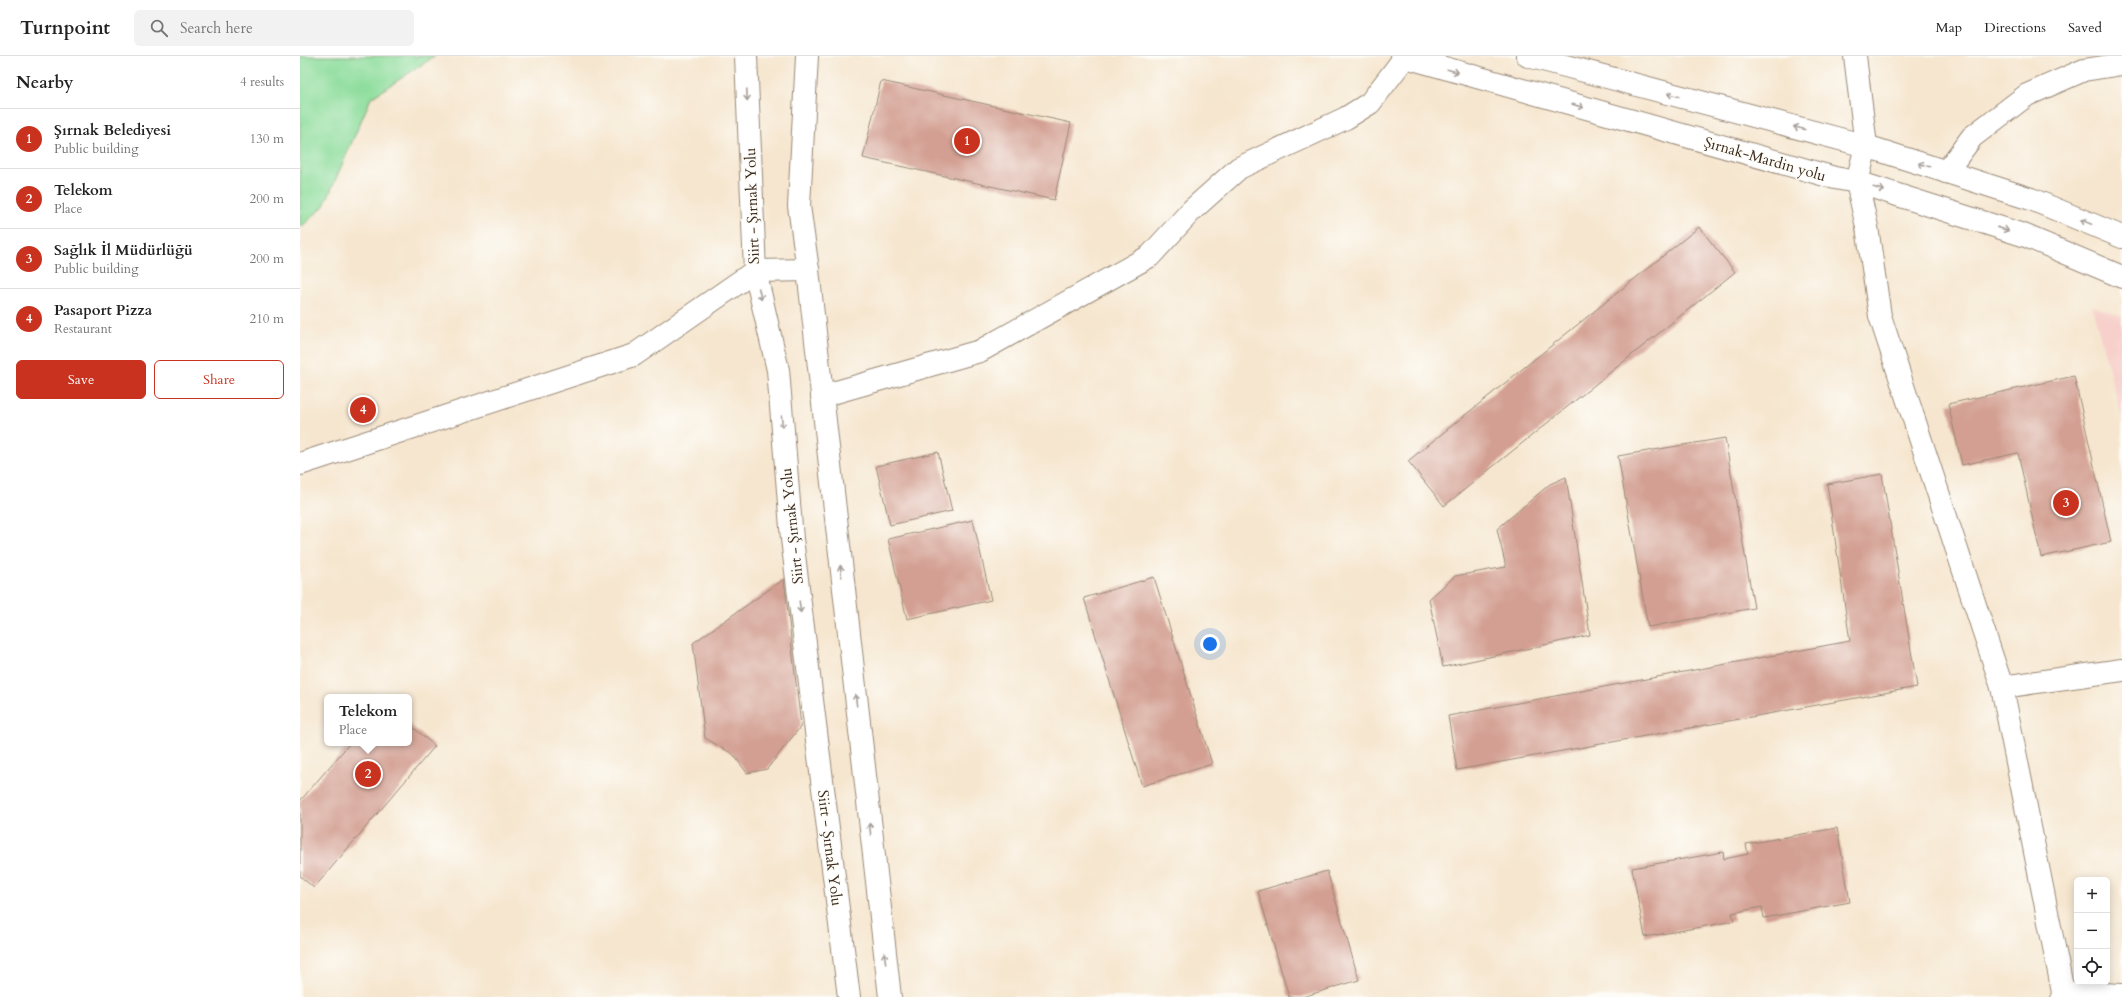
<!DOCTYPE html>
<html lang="en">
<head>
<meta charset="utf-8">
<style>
  body { margin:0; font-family:Cardo,serif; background:#f2f2f2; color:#222 }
  .controls { position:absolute; right:12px; bottom:12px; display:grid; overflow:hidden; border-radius:6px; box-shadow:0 2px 10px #0003 }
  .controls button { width:36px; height:36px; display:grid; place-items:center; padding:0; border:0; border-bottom:1px solid #e0e0e0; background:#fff; color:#222; font:20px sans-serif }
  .you { position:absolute; left:910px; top:588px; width:14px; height:14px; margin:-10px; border:3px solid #fff; border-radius:50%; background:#1a73e8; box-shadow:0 0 0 6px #1a73e833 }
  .badge { display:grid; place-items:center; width:26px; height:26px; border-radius:50%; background:#c8321e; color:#fff; font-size:13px; font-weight:700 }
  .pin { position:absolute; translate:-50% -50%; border:2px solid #fff; box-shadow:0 1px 4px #0006 }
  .popup { position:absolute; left:24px; top:638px; width:88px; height:52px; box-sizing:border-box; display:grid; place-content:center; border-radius:6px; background:#fff; filter:drop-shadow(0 1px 3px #0005); font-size:13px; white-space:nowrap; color:#767676 }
  .popup b { font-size:15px; color:#222 }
  .popup::after { content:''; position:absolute; left:50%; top:100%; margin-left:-8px; border:8px solid transparent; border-top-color:#fff }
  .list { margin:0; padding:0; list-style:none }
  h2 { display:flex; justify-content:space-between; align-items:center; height:52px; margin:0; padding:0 16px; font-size:17px }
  h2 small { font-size:13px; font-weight:400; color:#767676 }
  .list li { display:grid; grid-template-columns:26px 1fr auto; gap:12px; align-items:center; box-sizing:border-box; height:60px; padding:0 16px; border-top:1px solid #e0e0e0 }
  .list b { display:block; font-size:15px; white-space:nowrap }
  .list p { margin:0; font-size:13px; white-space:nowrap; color:#767676 }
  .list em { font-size:13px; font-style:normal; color:#767676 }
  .actions { display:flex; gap:8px; padding:12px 16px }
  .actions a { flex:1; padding:9px 0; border:1px solid #c8321e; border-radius:6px; text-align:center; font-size:14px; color:#c8321e }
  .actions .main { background:#c8321e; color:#fff }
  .icon { flex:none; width:22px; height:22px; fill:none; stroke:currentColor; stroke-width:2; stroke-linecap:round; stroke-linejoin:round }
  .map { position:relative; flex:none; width:1822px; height:941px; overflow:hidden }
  header { display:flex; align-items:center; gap:24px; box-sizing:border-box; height:56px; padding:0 20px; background:#fff; border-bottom:1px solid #e0e0e0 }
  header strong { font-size:19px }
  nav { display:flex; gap:22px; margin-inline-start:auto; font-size:14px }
  .search { width:280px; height:36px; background:#f2f2f2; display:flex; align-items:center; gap:10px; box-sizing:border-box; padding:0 14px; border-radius:6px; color:#767676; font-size:15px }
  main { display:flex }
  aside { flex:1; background:#fff }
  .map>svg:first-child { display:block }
</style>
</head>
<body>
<header>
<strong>Turnpoint</strong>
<div class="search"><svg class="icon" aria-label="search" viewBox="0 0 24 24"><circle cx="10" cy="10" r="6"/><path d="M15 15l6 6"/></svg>Search here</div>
<nav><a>Map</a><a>Directions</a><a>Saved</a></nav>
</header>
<main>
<aside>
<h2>Nearby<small>4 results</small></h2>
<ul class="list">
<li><span class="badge">1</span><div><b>Şırnak Belediyesi</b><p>Public building</p></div><em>130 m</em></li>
<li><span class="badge">2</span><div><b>Telekom</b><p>Place</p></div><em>200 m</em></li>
<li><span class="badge">3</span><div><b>Sağlık İl Müdürlüğü</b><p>Public building</p></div><em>200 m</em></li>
<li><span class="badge">4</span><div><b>Pasaport Pizza</b><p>Restaurant</p></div><em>210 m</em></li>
</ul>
<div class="actions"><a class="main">Save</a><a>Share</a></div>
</aside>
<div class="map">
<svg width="1822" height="941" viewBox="0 0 1822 941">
  <rect width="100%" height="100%" fill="#fdfcf7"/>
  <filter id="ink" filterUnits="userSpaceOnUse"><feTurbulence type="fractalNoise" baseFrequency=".025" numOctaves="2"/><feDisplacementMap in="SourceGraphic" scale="8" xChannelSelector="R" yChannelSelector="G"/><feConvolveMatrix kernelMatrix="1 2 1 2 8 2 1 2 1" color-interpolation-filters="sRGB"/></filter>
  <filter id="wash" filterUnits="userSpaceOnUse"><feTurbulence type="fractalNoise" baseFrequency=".012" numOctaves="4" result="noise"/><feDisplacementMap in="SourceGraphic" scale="16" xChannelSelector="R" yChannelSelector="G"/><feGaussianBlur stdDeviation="0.9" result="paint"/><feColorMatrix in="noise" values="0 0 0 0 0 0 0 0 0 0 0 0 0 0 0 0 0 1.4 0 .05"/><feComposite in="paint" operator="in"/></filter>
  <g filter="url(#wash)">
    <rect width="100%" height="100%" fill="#f6e6cf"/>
    <polygon fill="#f7d0cb" points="1792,250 1822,260 1822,362"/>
    <polygon fill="#8ddd9c" stroke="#64845d" points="0,0 135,0 71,42 24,150 0,172"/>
    <g id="blocks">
      <g fill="#d39f92">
        <polygon points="581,25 771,67 754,144 563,102"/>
        <polygon points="1399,171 1435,216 1144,450 1108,405"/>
        <polygon points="1774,320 1811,486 1741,501 1718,397 1662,409 1648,348"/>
        <polygon points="1425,382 1454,552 1348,571 1318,400"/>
        <polygon points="638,396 652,455 590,469 576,410"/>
        <polygon points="1582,418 1617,631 1157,714 1148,660 1550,585 1527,428"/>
        <polygon points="1266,421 1290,579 1143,611 1129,543 1155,520 1206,511 1197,473 1250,428"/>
        <polygon points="673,464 691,544 607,563 588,483"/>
        <polygon points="854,521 912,708 842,730 784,542"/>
        <polygon points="484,523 501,670 467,713 447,717 433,698 405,682 393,587"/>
        <polygon points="109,668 135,690 14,832 0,820 0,745 50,687 109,687"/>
        <polygon points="1537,772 1550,846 1464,862 1462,851 1432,857 1434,865 1345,881 1332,812 1423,796 1424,803 1448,798 1446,788"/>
        <polygon points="1027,815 1059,924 1002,941 989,941 958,835"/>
      </g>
    </g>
  </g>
  <g filter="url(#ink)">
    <use href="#blocks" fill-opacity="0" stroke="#988876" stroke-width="1"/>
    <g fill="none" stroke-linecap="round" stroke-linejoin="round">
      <defs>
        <g id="minor">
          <polyline points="446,0 455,215 478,314 492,483 549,941"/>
          <polyline points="507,0 499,150 508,214 590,941"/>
          <polyline points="1102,0 1535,122 1557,126 1726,180 1822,221"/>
          <polyline points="1228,0 1566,90 1731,143 1822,181"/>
          <polyline points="1555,0 1566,90 1557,126 1567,171 1580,260 1702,631 1763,936 1762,941"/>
          <polyline points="1646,116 1672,81 1727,39 1784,14 1822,8"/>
          <polyline points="522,340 680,295 850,200 892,154 939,112 1046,62 1070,47 1105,1"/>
          <polyline points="0,408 334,299 455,215 508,214"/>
          <polyline points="1702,631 1822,614"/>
          <polyline points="1763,936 1822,939"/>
        </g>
      </defs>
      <use href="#minor" stroke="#988876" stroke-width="24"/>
      <use href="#minor" stroke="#fff" stroke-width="22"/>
    </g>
    <defs><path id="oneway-shaft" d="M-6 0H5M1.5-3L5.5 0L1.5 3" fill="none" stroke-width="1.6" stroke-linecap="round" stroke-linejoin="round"/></defs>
    <g stroke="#a79f9a">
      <use href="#oneway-shaft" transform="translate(1153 15) rotate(16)"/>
      <use href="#oneway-shaft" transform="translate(447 39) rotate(88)"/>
      <use href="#oneway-shaft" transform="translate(1373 39) rotate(-165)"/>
      <use href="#oneway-shaft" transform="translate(1278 50) rotate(16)"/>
      <use href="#oneway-shaft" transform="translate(1499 72) rotate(-165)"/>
      <use href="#oneway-shaft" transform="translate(1624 109) rotate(-162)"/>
      <use href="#oneway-shaft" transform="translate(1579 133) rotate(18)"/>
      <use href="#oneway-shaft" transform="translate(1786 166) rotate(-158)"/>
      <use href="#oneway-shaft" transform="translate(1703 173) rotate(18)"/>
      <use href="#oneway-shaft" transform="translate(460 238) rotate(77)"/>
      <use href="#oneway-shaft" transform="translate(482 366) rotate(85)"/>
      <use href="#oneway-shaft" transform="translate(541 515) rotate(-96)"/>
      <use href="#oneway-shaft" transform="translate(500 551) rotate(83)"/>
      <use href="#oneway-shaft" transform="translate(556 644) rotate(-97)"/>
      <use href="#oneway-shaft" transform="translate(570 773) rotate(-97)"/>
      <use href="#oneway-shaft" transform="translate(585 902) rotate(-97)"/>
    </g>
  </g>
  <g text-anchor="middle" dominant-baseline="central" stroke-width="3" stroke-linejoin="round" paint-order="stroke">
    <g font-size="15" fill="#3b2a1e" stroke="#fdfcf7">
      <text transform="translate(1465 103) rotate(16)">Şırnak-Mardin yolu</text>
      <text transform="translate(452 150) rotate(-92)">Siirt - Şırnak Yolu</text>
      <text transform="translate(492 470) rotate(-96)">Siirt - Şırnak Yolu</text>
      <text transform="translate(530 792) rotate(83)">Siirt - Şırnak Yolu</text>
    </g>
  </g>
</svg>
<div class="controls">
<button>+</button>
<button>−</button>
<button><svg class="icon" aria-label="locate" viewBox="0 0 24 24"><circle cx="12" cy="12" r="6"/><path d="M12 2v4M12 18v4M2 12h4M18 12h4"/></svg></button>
</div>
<div class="you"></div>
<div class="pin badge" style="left:667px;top:85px">1</div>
<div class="pin badge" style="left:68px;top:718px">2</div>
<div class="popup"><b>Telekom</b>Place</div>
<div class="pin badge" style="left:1766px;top:447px">3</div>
<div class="pin badge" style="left:63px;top:354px">4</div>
</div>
</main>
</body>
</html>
